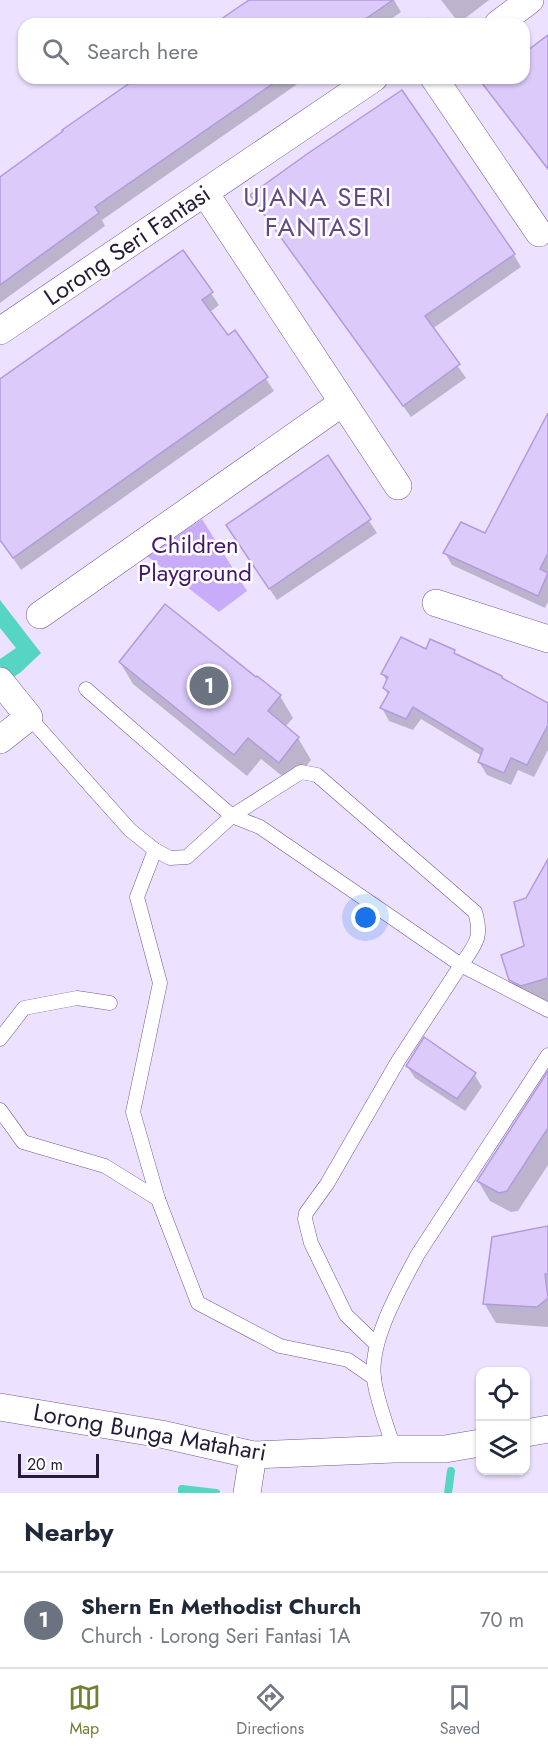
<!DOCTYPE html>
<html lang="en">
<head>
<meta charset="utf-8">
<style>
  body { margin:0; font-family:Jost,sans-serif; background:#f2f2f3; color:#1f2937 }
  .controls { position:absolute; right:18px; bottom:18px; display:grid; overflow:hidden; border-radius:12px; box-shadow:0 2px 4px #0004 }
  .controls button { width:54px; height:54px; display:grid; place-items:center; padding:0; border:0; border-bottom:2px solid #e0e1e3; background:#fff; color:#1f2937; font:30px sans-serif }
  .scale { position:absolute; left:18px; bottom:15px; width:81px; box-sizing:border-box; padding-left:6px; border:3px solid #271c37; border-top:0; font-size:16px; line-height:21px; white-space:nowrap; color:#271c37; -webkit-text-stroke:4px #fff; paint-order:stroke }
  .you { position:absolute; left:366px; top:918px; width:21px; height:21px; margin:-15px; border:4px solid #fff; border-radius:50%; background:#1a73e8; box-shadow:0 0 0 9px #1a73e833 }
  .badge { display:grid; place-items:center; width:39px; height:39px; border-radius:50%; background:#6f8233; color:#fff; font-size:20px; font-weight:700 }
  .pin { position:absolute; translate:-50% -50%; border:3px solid #fff; box-shadow:0 2px 6px #0006 }
  .list { margin:0; padding:0; list-style:none }
  h2 { display:flex; justify-content:space-between; align-items:center; height:78px; margin:0; padding:0 24px; font-size:26px }
  h2 small { font-size:20px; font-weight:400; color:#747a83 }
  .list li { display:grid; grid-template-columns:39px 1fr auto; gap:18px; align-items:center; box-sizing:border-box; height:96px; padding:0 24px; border-top:2px solid #e0e1e3 }
  .list b { display:block; font-size:22px; white-space:nowrap }
  .list p { margin:0; font-size:20px; white-space:nowrap; color:#747a83 }
  .list em { font-size:20px; font-style:normal; color:#747a83 }
  .icon { flex:none; width:33px; height:33px; fill:none; stroke:currentColor; stroke-width:2; stroke-linecap:round; stroke-linejoin:round }
  .map { position:relative; flex:none; width:548px; height:1493px; overflow:hidden }
  .search { position:absolute; background:#fff; box-shadow:0 2px 4px #0004; left:18px; right:18px; top:18px; height:66px; display:flex; align-items:center; gap:15px; box-sizing:border-box; padding:0 21px; border-radius:18px; color:#747a83; font-size:22px }
  .sheet { height:174px; background:#fff }
  nav { display:flex; justify-content:space-around; align-items:center; box-sizing:border-box; height:84px; border-top:2px solid #e0e1e3; background:#fff; font-size:16px; color:#747a83 }
  nav a { display:grid; justify-items:center; gap:3px }
  nav .on { color:#6f8233 }
  .map>svg:first-child { display:block }
</style>
</head>
<body>
<div class="map">
<svg width="548" height="1493" viewBox="0 0 548 1493">
  <rect width="100%" height="100%" fill="#ece2ff"/>
  <polygon fill="#c9acf9" points="202,519 247,591 219,612 147,556"/>
  <polygon fill="#56d5c2" points="0,600 41,653 21,672 0,687 0,659 16,648 0,628"/>
  <g fill="#0003">
    <polygon points="251,0 394,0 401,12 384,24 217,24"/>
    <polygon points="441,0 489,0 459,23"/>
    <polygon points="548,44 548,170 493,98 485,85 495,78 524,78 524,55"/>
    <polygon points="139,78 306,78 102,220 105,226 0,303 0,179"/>
    <polygon points="260,208 514,255 521,267 432,329 466,378 411,417"/>
    <polygon points="183,252 219,305 210,312 228,337 235,332 274,391 21,570 0,539 0,381"/>
    <polygon points="548,416 548,602 545,608 452,565 445,553 486,535"/>
    <polygon points="328,458 377,533 277,600 235,538"/>
    <polygon points="427,651 454,652 457,656 548,705 548,750 534,777 518,770 511,785 487,775 479,762 482,756 421,719 413,730 389,721 382,708 389,696 384,688 387,682 383,674"/>
    <polygon points="120,662 280,696 293,718 285,727 298,738 311,760 292,784 261,759 247,776 133,684"/>
    <polygon points="548,862 548,1001 534,1006 523,1000 511,979 526,947 527,899"/>
    <polygon points="407,1066 474,1074 482,1087 465,1111 415,1078"/>
    <polygon points="548,1074 548,1165 518,1211 511,1212 490,1201 478,1181"/>
    <polygon points="548,1227 548,1327 496,1323 484,1303"/>
  </g>
  <g fill="none" stroke-linecap="round" stroke-linejoin="round">
    <g stroke="#56d5c2" stroke-width="8">
      <polyline points="182,1493 182,1489 216,1493"/>
      <polyline points="448,1493 451,1471"/>
    </g>
  </g>
  <g fill="#dccafb" stroke="#b399dd" stroke-width="1.5">
    <polygon points="249,0 393,0 358,24 214,24"/>
    <polygon points="548,35 548,169 478,78 524,78 524,53"/>
    <polygon points="137,78 281,78 95,207 99,213 0,285 0,177 63,131 62,130"/>
    <polygon points="402,90 515,254 425,316 460,364 403,406 250,195 307,154"/>
    <polygon points="183,250 213,292 202,300 228,335 235,330 268,377 13,558 0,540 0,379"/>
    <polygon points="548,413 548,553 540,569 548,573 538,596 443,553 461,522 485,533"/>
    <polygon points="328,455 371,519 269,589 226,525"/>
    <polygon points="165,604 256,677 257,676 281,695 268,711 299,737 279,763 248,738 234,755 119,662"/>
    <polygon points="401,637 426,649 430,639 455,650 454,653 502,676 502,678 548,703 548,725 527,765 511,758 504,773 478,762 483,749 413,707 406,719 380,708 389,692 383,688 388,677 381,674"/>
    <polygon points="548,859 548,978 521,986 509,980 501,955 524,946 514,902 526,898"/>
    <polygon points="424,1037 476,1073 457,1099 406,1066"/>
    <polygon points="548,1071 548,1128 507,1191 499,1193 477,1181"/>
    <polygon points="548,1226 548,1274 545,1274 548,1298 537,1307 483,1304 492,1237"/>
  </g>
  <g fill="none" stroke-linecap="round" stroke-linejoin="round">
    <defs>
      <g id="lane">
        <polyline points="29,717 130,830 155,850 170,858 187,857 232,816 86,689"/>
        <path d="M301 772 317 775 475 912C483 938 475 945 461 965L260 827 232 816Z"/>
        <polyline points="155,850 137,897 160,983 133,1112 158,1199 198,1303 280,1346 348,1360 374,1378"/>
        <polyline points="0,1039 24,1008 77,998 110,1003"/>
        <polyline points="0,1110 23,1142 105,1166 158,1199"/>
        <polyline points="376,1344 346,1315 311,1243 305,1219 306,1213 327,1184 398,1061 461,965 548,1010"/>
        <path d="M394 1449C388 1428 376 1399 374 1378 369 1341 401 1286 418 1254L548 1055"/>
      </g>
      <g id="street">
        <polyline points="498,24 530,0"/>
        <polyline points="434,78 539,233"/>
        <polyline points="205,193 398,486"/>
        <polyline points="0,331 374,78"/>
        <polyline points="436,603 548,639"/>
        <polyline points="40,615 342,403"/>
        <polyline points="0,681 29,717 0,740"/>
        <polyline points="0,1407 161,1434 253,1455 394,1449 445,1449 480,1443"/>
        <polyline points="526,1433 548,1429"/>
        <polyline points="247,1493 253,1455"/>
      </g>
    </defs>
    <use href="#lane" stroke="#725998" stroke-width="15"/>
    <use href="#street" stroke="#725998" stroke-width="28"/>
    <polyline stroke="#9c91ad" stroke-width="4" stroke-dasharray="3 3" stroke-linecap="butt" points="422,24 430,19 434,24"/>
    <use href="#lane" stroke="#fff" stroke-width="14"/>
    <use href="#street" stroke="#fff" stroke-width="27"/>
  </g>
  <g text-anchor="middle" dominant-baseline="central" stroke-width="5" stroke-linejoin="round" paint-order="stroke">
    <g font-size="24" fill="#271c37" stroke="#fff">
      <text transform="translate(127 245) rotate(-34)">Lorong Seri Fantasi</text>
      <text transform="translate(150 1432) rotate(10)">Lorong Bunga Matahari</text>
    </g>
    <g font-size="24" fill="#441672" stroke="#fff">
      <text x="195" y="544">Children<tspan x="195" dy="28">Playground</tspan></text>
    </g>
    <g font-size="26" letter-spacing="1.5" fill="#624986" stroke="#fff">
      <text x="318" y="197">UJANA SERI<tspan x="318" dy="30">FANTASI</tspan></text>
    </g>
  </g>
</svg>
<div class="controls">
<button><svg class="icon" aria-label="locate" viewBox="0 0 24 24"><circle cx="12" cy="12" r="6"/><path d="M12 2v4M12 18v4M2 12h4M18 12h4"/></svg></button>
<button><svg class="icon" aria-label="layers" viewBox="0 0 24 24"><path d="M12 4l9 5-9 5-9-5zM3 14l9 5 9-5"/></svg></button>
</div>
<div class="scale">20 m</div>
<div class="you"></div>
<div class="pin badge" style="left:209px;top:686px;background:#6b7280">1</div>
<div class="search"><svg class="icon" aria-label="search" viewBox="0 0 24 24"><circle cx="10" cy="10" r="6"/><path d="M15 15l6 6"/></svg>Search here</div>
</div>
<section class="sheet">
<h2>Nearby<small></small></h2>
<ul class="list">
<li><span class="badge" style="background:#6b7280">1</span><div><b>Shern En Methodist Church</b><p>Church · Lorong Seri Fantasi 1A</p></div><em>70 m</em></li>
</ul>
</section>
<nav>
<a class="on"><svg class="icon" aria-label="map" viewBox="0 0 24 24"><path d="M3 6l6-2 6 2 6-2v14l-6 2-6-2-6 2zM9 4v14M15 6v14"/></svg>Map</a>
<a><svg class="icon" aria-label="directions" viewBox="0 0 24 24"><path d="M12 3l9 9-9 9-9-9zM9 14v-3h6M13 9l2 2-2 2"/></svg>Directions</a>
<a><svg class="icon" aria-label="saved" viewBox="0 0 24 24"><path d="M7 4h10v16l-5-4-5 4z"/></svg>Saved</a>
</nav>
</body>
</html>
